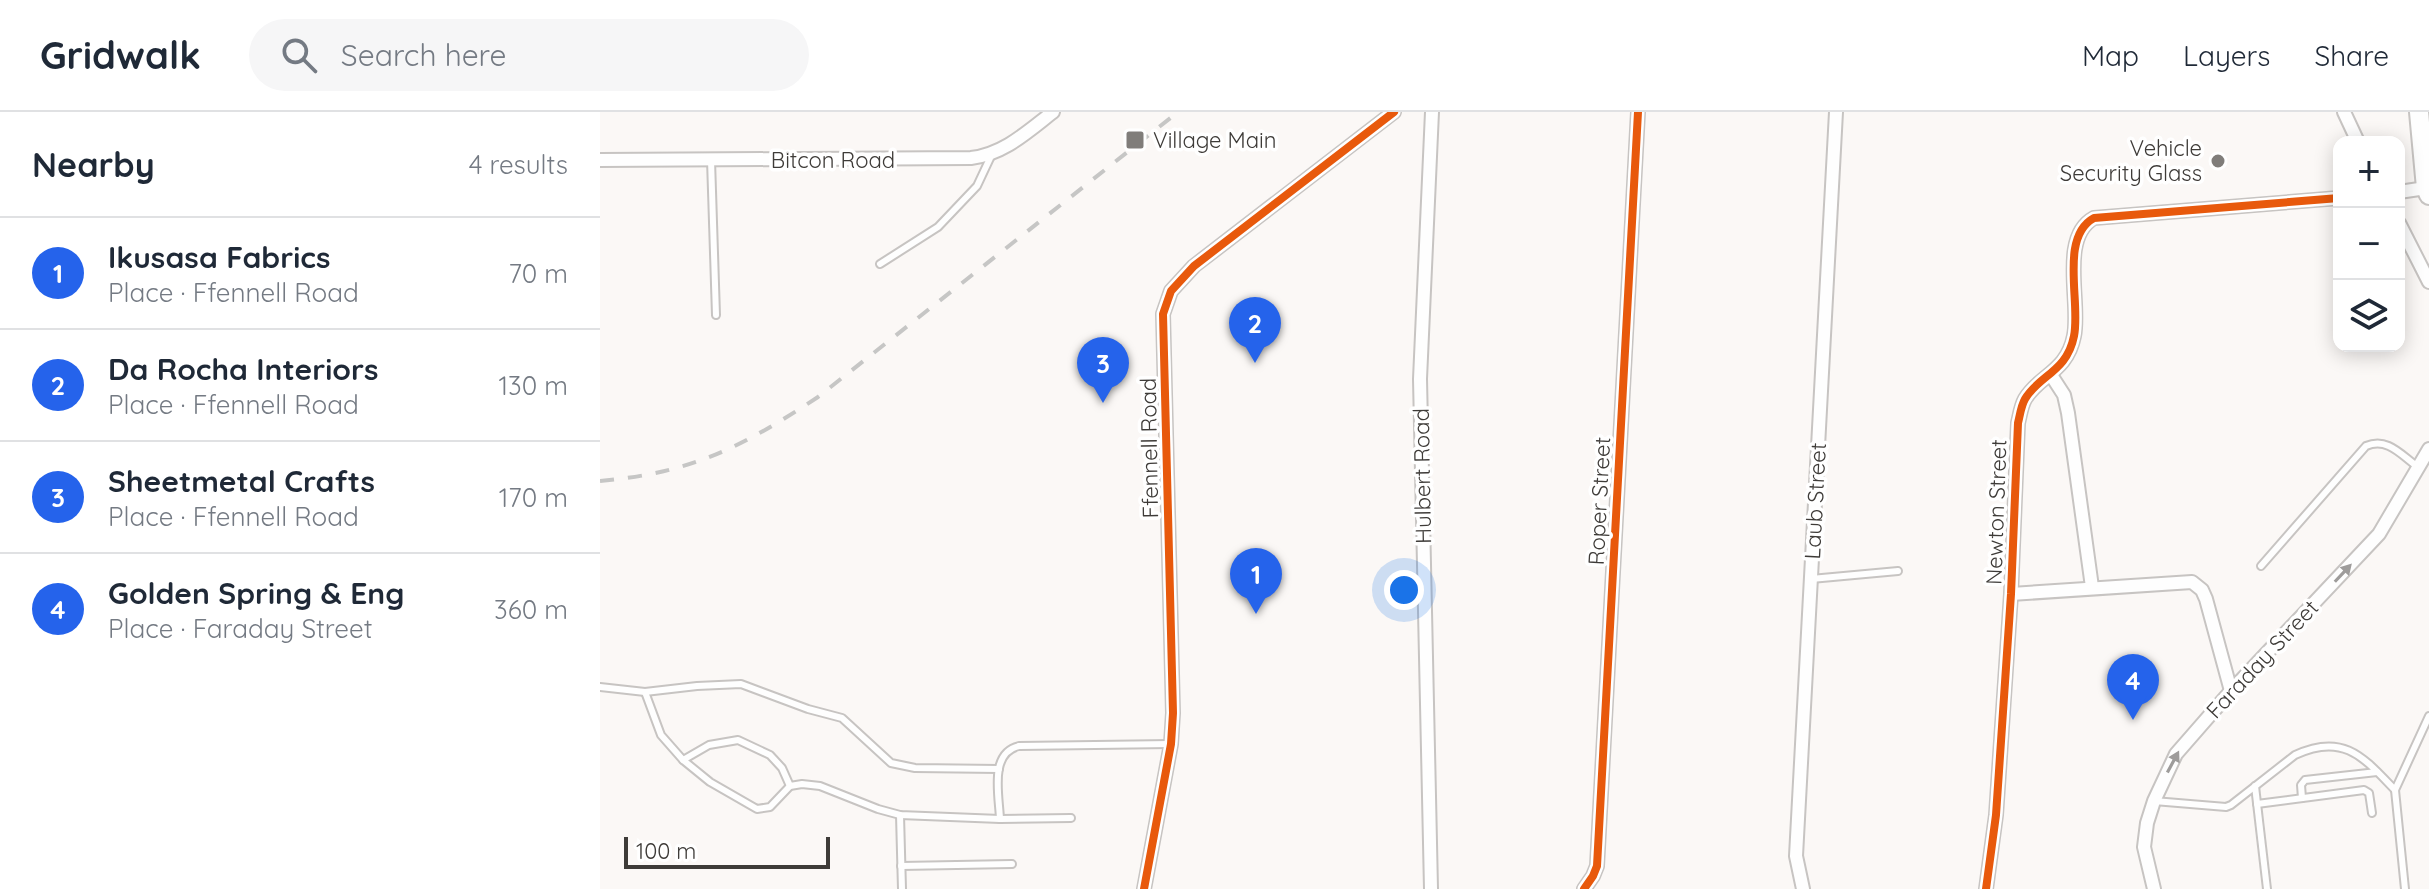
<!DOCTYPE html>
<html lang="en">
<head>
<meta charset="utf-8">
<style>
  body { margin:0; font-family:Quicksand,sans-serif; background:#f6f6f7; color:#1f2937 }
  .controls { position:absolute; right:24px; top:24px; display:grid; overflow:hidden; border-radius:16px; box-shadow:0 4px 20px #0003 }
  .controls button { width:72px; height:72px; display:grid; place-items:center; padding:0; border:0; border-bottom:2px solid #e0e1e3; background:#fff; color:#1f2937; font:40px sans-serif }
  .scale { position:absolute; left:24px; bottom:20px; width:206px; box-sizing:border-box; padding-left:8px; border:4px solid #3e3b38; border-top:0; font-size:22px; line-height:28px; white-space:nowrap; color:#3e3b38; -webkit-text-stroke:6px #fff; paint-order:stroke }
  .you { position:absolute; left:804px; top:478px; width:28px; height:28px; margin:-20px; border:6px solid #fff; border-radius:50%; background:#1a73e8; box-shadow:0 0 0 12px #1a73e833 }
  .badge { display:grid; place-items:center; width:52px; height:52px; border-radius:50%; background:#2563eb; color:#fff; font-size:26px; font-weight:700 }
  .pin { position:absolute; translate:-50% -66px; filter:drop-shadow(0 2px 4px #0008) }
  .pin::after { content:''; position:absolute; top:42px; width:28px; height:24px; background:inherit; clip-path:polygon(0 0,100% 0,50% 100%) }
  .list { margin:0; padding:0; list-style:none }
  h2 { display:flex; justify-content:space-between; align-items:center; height:104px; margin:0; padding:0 32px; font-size:34px }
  h2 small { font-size:26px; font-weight:400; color:#747a83 }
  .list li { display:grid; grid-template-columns:52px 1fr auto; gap:24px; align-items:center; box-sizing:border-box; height:112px; padding:0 32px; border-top:2px solid #e0e1e3 }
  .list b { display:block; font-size:30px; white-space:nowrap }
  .list p { margin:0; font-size:26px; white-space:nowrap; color:#747a83 }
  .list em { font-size:26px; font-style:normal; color:#747a83 }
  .icon { flex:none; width:44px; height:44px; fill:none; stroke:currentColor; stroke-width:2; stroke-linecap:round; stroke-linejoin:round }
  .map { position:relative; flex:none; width:1829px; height:777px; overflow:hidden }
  header { display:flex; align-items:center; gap:48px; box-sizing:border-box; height:112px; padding:0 40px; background:#fff; border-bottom:2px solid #e0e1e3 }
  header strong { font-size:38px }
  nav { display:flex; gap:44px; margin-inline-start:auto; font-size:28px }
  .search { width:560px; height:72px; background:#f6f6f7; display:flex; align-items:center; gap:20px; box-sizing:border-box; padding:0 28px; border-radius:44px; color:#747a83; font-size:30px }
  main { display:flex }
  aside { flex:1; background:#fff }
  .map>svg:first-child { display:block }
</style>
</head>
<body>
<header>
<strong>Gridwalk</strong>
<div class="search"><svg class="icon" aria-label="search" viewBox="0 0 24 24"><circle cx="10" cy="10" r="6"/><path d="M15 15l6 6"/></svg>Search here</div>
<nav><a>Map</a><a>Layers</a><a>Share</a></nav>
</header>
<main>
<aside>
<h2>Nearby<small>4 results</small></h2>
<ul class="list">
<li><span class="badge">1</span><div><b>Ikusasa Fabrics</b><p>Place · Ffennell Road</p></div><em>70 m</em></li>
<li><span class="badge">2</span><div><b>Da Rocha Interiors</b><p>Place · Ffennell Road</p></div><em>130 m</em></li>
<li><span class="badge">3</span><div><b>Sheetmetal Crafts</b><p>Place · Ffennell Road</p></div><em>170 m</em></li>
<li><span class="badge">4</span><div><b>Golden Spring &amp; Eng</b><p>Place · Faraday Street</p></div><em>360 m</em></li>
</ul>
</aside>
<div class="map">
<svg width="1829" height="777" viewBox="0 0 1829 777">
  <rect width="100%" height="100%" fill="#fbf8f6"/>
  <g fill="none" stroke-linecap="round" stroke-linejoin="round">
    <defs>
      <g id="lane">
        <polyline points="111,48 116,203"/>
        <polyline points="280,152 338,115 377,74 392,42"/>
        <path d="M1661 454 1766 334C1788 325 1801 343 1818 355"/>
        <polyline points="1211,467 1298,459"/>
        <polyline points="0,575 45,580 97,574 141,572 208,597 242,606 291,651 315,656 399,657"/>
        <polyline points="45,580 61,623 83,648 110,670 157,697 170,695 190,674 202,672 220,674 278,697 300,703 400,707 471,706"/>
        <polyline points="83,648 109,633 138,628 170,643 182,656 190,674"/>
        <polyline points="1655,674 1667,777"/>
        <polyline points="1702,686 1701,673 1705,668 1777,660"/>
        <path d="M1554 689 1626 695 1631 693 1695 643C1744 620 1764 646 1795 678"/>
        <polyline points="1657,692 1764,678 1769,681 1772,701"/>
        <polyline points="300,703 302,777"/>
        <path d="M400 707C399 683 389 641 419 634L571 632"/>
        <polyline points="301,754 412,752"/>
        <polyline points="1805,777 1795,678 1829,604"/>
      </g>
      <g id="street">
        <polyline points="1744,0 1758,30"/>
        <path d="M0 48 371 46C404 42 427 20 453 0"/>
        <polyline points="1799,80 1826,76"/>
        <polyline points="1799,111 1829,170"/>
        <polyline points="1451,263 1464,283 1468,301 1492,475"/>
        <polyline points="1411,482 1592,470 1602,478 1606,487 1631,579"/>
        <polyline points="544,777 571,632 573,601 563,202 571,179 594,154 794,0"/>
        <polyline points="831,777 820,267 832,0"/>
        <polyline points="984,777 993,764 997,754 1038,0"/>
        <polyline points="1203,777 1196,744 1236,0"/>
        <path d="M1386 777 1396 703 1411 482 1418 311C1420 303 1421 294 1425 287 1439 263 1467 260 1474 224 1481 191 1459 125 1494 106L1739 86"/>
        <polyline points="1554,777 1544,735 1547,711 1554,689 1576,642 1631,579 1779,422 1829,337"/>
      </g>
      <polyline id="secondary" points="1819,0 1826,76 1829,83"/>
    </defs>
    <use href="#lane" stroke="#c7c4c2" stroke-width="10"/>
    <use href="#street" stroke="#c7c4c2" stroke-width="16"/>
    <use href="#secondary" stroke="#c7c4c2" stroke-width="22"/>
    <use href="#lane" stroke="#fefefe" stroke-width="6"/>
    <use href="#street" stroke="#fefefe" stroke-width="12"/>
    <use href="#secondary" stroke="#fefefe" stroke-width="18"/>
    <path stroke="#c6c6c5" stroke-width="4" stroke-dasharray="14 14" stroke-linecap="butt" d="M0 369C92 361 142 335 218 285L578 0"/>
    <defs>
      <g id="cycleway">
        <polyline points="544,777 571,632 573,601 563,202 571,179 594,154 794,0"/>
        <polyline points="984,777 993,764 997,754 1038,0"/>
        <path d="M1386 777 1396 703 1411 482 1418 311C1420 303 1421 294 1425 287 1439 263 1467 260 1474 224 1481 191 1459 125 1494 106L1739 86"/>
      </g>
    </defs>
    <use href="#cycleway" stroke="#fff" stroke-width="13"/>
    <use href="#cycleway" stroke="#e8590c" stroke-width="8"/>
  </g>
  <defs><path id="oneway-solid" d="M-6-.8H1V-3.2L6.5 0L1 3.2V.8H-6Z" transform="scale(2)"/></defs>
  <g fill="#9e9c9b">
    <use href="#oneway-solid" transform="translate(1743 461) rotate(-47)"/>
    <use href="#oneway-solid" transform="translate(1573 650) rotate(-62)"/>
  </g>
  <g fill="#807d7a" stroke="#fff" stroke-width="3">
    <rect x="525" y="18" width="20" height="20" rx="4"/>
    <circle cx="1618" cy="49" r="8"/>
  </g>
  <g text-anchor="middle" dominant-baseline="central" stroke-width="7" stroke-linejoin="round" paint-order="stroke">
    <g font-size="22" fill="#3e3b38" stroke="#fff" text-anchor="start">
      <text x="553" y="28">Village Main</text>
      <text x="1602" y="36" text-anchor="end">Vehicle<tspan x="1602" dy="25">Security Glass</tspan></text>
    </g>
    <g font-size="22" fill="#3e3b38" stroke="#fff">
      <text x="233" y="48">Bitcon Road</text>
      <text transform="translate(549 336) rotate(-91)">Ffennell Road</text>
      <text transform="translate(822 364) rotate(-91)">Hulbert Road</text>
      <text transform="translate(999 389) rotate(-87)">Roper Street</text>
      <text transform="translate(1215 389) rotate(-87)">Laub Street</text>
      <text transform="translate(1396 400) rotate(-88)">Newton Street</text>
      <text transform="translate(1662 547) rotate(-47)">Faraday Street</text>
    </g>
  </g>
</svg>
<div class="controls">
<button>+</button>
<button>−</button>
<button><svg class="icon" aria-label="layers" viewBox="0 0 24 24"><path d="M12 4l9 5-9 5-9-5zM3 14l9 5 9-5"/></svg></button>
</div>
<div class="scale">100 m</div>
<div class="you"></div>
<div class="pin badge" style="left:656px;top:502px">1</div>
<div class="pin badge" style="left:655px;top:251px">2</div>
<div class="pin badge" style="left:503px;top:291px">3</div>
<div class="pin badge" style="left:1533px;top:608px">4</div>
</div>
</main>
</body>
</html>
